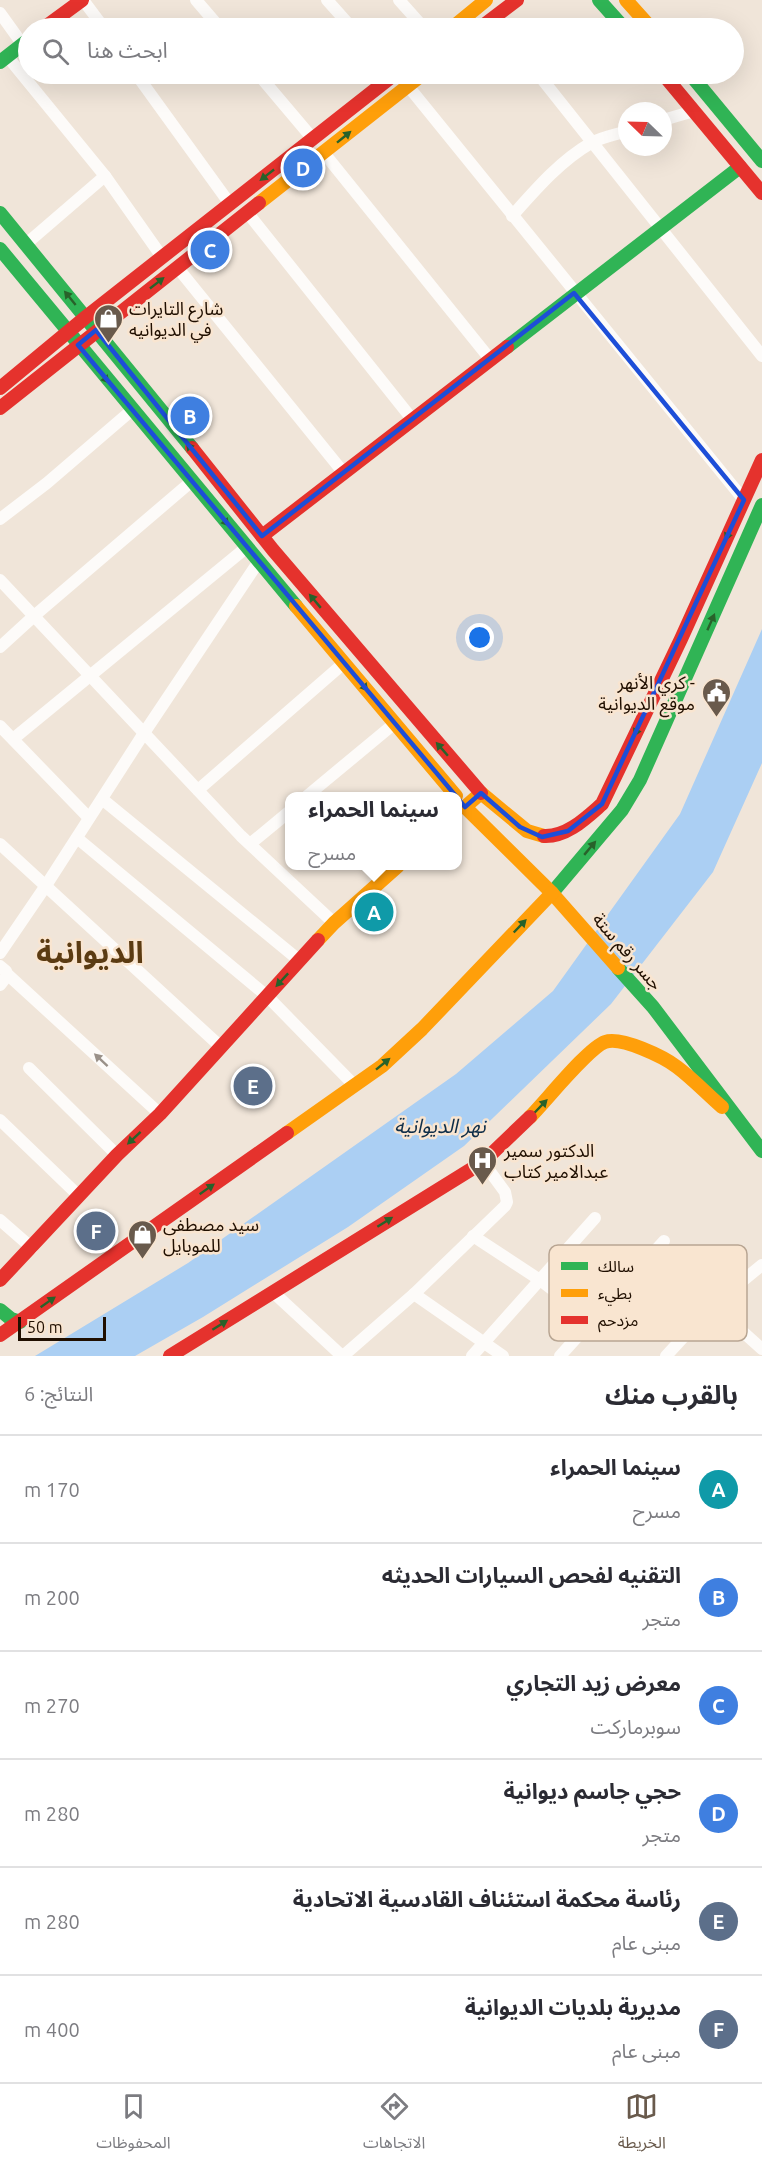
<!DOCTYPE html>
<html lang="ar">
<head>
<meta charset="utf-8">
<style>
  body { margin:0; font-family:Ubuntu,"Noto Sans Arabic",sans-serif; background:#f7f7f7; color:#2b2b33; direction:rtl }
  .compass { position:absolute; left:618px; top:102px; width:54px; height:54px; border-radius:50%; background:#fff; box-shadow:0 6px 24px #0002; rotate:293deg }
  .scale { position:absolute; left:18px; bottom:15px; width:88px; box-sizing:border-box; padding-left:6px; border:3px solid #200f00; border-top:0; font-size:16px; line-height:21px; white-space:nowrap; color:#200f00; -webkit-text-stroke:4px #f9e5d0; paint-order:stroke }
  .you { position:absolute; left:480px; top:638px; width:21px; height:21px; margin:-15px; border:4px solid #fff; border-radius:50%; background:#1a73e8; box-shadow:0 0 0 9px #1a73e833 }
  .badge { display:grid; place-items:center; width:39px; height:39px; border-radius:50%; background:#695a4c; color:#fff; font-size:20px; font-weight:700 }
  .pin { position:absolute; translate:-50% -50%; border:3px solid #fff; box-shadow:0 2px 6px #0006 }
  .popup { position:absolute; left:285px; top:792px; width:177px; height:78px; box-sizing:border-box; display:grid; place-content:center; border-radius:12px; background:#fff; filter:drop-shadow(0 2px 4px #0005); font-size:20px; white-space:nowrap; color:#7c7c81 }
  .popup b { font-size:22px; color:#2b2b33 }
  .popup::after { content:''; position:absolute; left:50%; top:100%; margin-left:-12px; border:12px solid transparent; border-top-color:#fff }
  .list { margin:0; padding:0; list-style:none }
  h2 { display:flex; justify-content:space-between; align-items:center; height:78px; margin:0; padding:0 24px; font-size:26px }
  h2 small { font-size:20px; font-weight:400; color:#7c7c81 }
  .list li { display:grid; grid-template-columns:39px 1fr auto; gap:18px; align-items:center; box-sizing:border-box; height:108px; padding:0 24px; border-top:2px solid #e1e1e2 }
  .list b { display:block; font-size:22px; white-space:nowrap }
  .list p { margin:0; font-size:20px; white-space:nowrap; color:#7c7c81 }
  .list em { font-size:20px; font-style:normal; color:#7c7c81 }
  .icon { flex:none; width:33px; height:33px; fill:none; stroke:currentColor; stroke-width:2; stroke-linecap:round; stroke-linejoin:round }
  .map { position:relative; flex:none; width:762px; height:1356px; overflow:hidden; direction:ltr }
  .search { position:absolute; background:#fff; box-shadow:0 6px 24px #0002; left:18px; right:18px; top:18px; height:66px; display:flex; align-items:center; gap:15px; box-sizing:border-box; padding:0 21px; border-radius:33px; color:#7c7c81; font-size:22px }
  .sheet { height:726px; background:#fff }
  nav { display:flex; justify-content:space-around; align-items:center; box-sizing:border-box; height:84px; border-top:2px solid #e1e1e2; background:#fff; font-size:16px; color:#7c7c81 }
  nav a { display:grid; justify-items:center; gap:3px }
  nav .on { color:#695a4c }
  .map>svg:first-child { display:block }
</style>
</head>
<body>
<div class="map">
<svg width="762" height="1356" viewBox="0 0 762 1356">
  <rect width="100%" height="100%" fill="#f0e5d9"/>
  <polygon fill="#abcff3" points="762,629 762,763 713,872 611,1004 464,1146 348,1227 203,1317 135,1356 35,1356 188,1263 456,1074 553,991 680,814"/>
  <g fill="none" stroke-linecap="round" stroke-linejoin="round">
    <g stroke="#fdfbf9" stroke-width="12">
      <polyline points="83,0 104,28"/>
      <polyline points="196,0 220,28"/>
      <polyline points="327,0 352,28"/>
      <polyline points="399,0 424,28"/>
      <polyline points="0,13 23,45"/>
      <polyline points="494,18 502,28"/>
      <polyline points="7,56 105,176 162,257"/>
      <polyline points="136,74 230,204"/>
      <polyline points="258,74 313,139"/>
      <polyline points="538,74 762,356"/>
      <polyline points="408,86 744,500"/>
      <polyline points="663,120 694,111"/>
      <polyline points="324,153 490,359"/>
      <polyline points="247,212 412,419"/>
      <path d="M512 216C536 189 560 161 591 143 602 137 615 135 627 131"/>
      <polyline points="26,244 105,176"/>
      <polyline points="177,267 343,472"/>
      <polyline points="0,519 47,483 132,410"/>
      <polyline points="0,580 241,836 334,923"/>
      <polyline points="0,647 34,616 192,481"/>
      <polyline points="0,726 89,818"/>
      <polyline points="13,739 247,547"/>
      <polyline points="198,790 344,663"/>
      <polyline points="307,796 395,723"/>
      <polyline points="102,799 300,961"/>
      <polyline points="77,838 267,996 354,1085"/>
      <polyline points="0,844 221,1047"/>
      <polyline points="250,844 290,811"/>
      <polyline points="0,953 45,887 144,733 259,561"/>
      <polyline points="0,966 6,971 7,976 0,985"/>
      <polyline points="6,973 160,1114"/>
      <polyline points="29,1068 117,1155"/>
      <polyline points="0,1120 79,1196"/>
      <polyline points="0,1220 32,1248"/>
      <polyline points="473,1236 540,1280 592,1320"/>
      <polyline points="274,1293 342,1356"/>
      <polyline points="414,1294 503,1356"/>
      <polyline points="713,1305 762,1349"/>
      <polyline points="343,1356 414,1294 505,1206 507,1202 505,1192 483,1162"/>
      <polyline points="472,1356 595,1218"/>
      <polyline points="560,1356 664,1241"/>
      <polyline points="666,1356 713,1305 762,1265"/>
    </g>
    <g stroke="#30b455" stroke-width="14">
      <polyline points="599,0 624,28"/>
      <polyline points="0,62 28,40"/>
      <polyline points="690,74 762,161"/>
      <polyline points="0,213 192,448"/>
      <polyline points="0,249 296,606"/>
      <polyline points="507,347 740,167"/>
      <polyline points="552,893 622,810 640,780 762,505"/>
      <polyline points="618,968 653,1007 762,1151"/>
      <polyline points="0,1310 11,1319 20,1322"/>
    </g>
    <g stroke="#ff9f0a" stroke-width="14">
      <polyline points="626,0 651,28"/>
      <polyline points="452,28 486,0"/>
      <polyline points="259,203 423,74"/>
      <polyline points="296,606 456,796"/>
      <polyline points="544,836 527,831 481,793 465,807 552,893 618,968"/>
      <polyline points="318,940 334,923 398,866"/>
      <path d="M530 1117C546 1101 588 1048 605 1042 621 1036 664 1057 677 1067 693 1079 707 1094 722 1107"/>
      <polyline points="287,1133 382,1066 422,1029 552,893"/>
    </g>
    <g stroke="#e5322d" stroke-width="14">
      <polyline points="44,28 82,0"/>
      <polyline points="480,28 517,0"/>
      <polyline points="663,74 762,193"/>
      <polyline points="0,388 86,317 395,74"/>
      <polyline points="0,408 259,203"/>
      <polyline points="192,448 273,550 481,793"/>
      <polyline points="262,536 507,347"/>
      <path d="M544 836C567 837 586 818 602 804L681 639 762 460"/>
      <polyline points="0,1280 117,1155 160,1114 318,940"/>
      <polyline points="0,1335 287,1133"/>
      <polyline points="170,1356 483,1162 530,1117"/>
    </g>
  </g>
  <defs><path id="oneway-solid" d="M-6-.8H1V-3.2L6.5 0L1 3.2V.8H-6Z" transform="scale(1.5)"/></defs>
  <g fill="#28622a">
    <use href="#oneway-solid" transform="translate(344 137) rotate(-39)"/>
    <use href="#oneway-solid" transform="translate(267 175) rotate(142)"/>
    <use href="#oneway-solid" transform="translate(157 283) rotate(-38)"/>
    <use href="#oneway-solid" transform="translate(70 298) rotate(-129)"/>
    <use href="#oneway-solid" transform="translate(103 376) rotate(50)"/>
    <use href="#oneway-solid" transform="translate(192 450) rotate(-129)"/>
    <use href="#oneway-solid" transform="translate(223 519) rotate(50)"/>
    <use href="#oneway-solid" transform="translate(729 532) rotate(114)"/>
    <use href="#oneway-solid" transform="translate(315 601) rotate(-130)"/>
    <use href="#oneway-solid" transform="translate(711 622) rotate(-66)"/>
    <use href="#oneway-solid" transform="translate(362 684) rotate(50)"/>
    <use href="#oneway-solid" transform="translate(638 728) rotate(116)"/>
    <use href="#oneway-solid" transform="translate(442 749) rotate(-131)"/>
    <use href="#oneway-solid" transform="translate(590 848) rotate(-50)"/>
    <use href="#oneway-solid" transform="translate(520 926) rotate(-46)"/>
    <use href="#oneway-solid" transform="translate(282 980) rotate(133)"/>
    <use href="#oneway-solid" transform="translate(383 1064) rotate(-39)"/>
    <use href="#oneway-solid" transform="translate(541 1106) rotate(-46)"/>
    <use href="#oneway-solid" transform="translate(134 1138) rotate(137)"/>
    <use href="#oneway-solid" transform="translate(207 1189) rotate(-35)"/>
    <use href="#oneway-solid" transform="translate(385 1222) rotate(-32)"/>
    <use href="#oneway-solid" transform="translate(48 1302) rotate(-35)"/>
    <use href="#oneway-solid" transform="translate(220 1325) rotate(-32)"/>
  </g>
  <use fill="#9a9189" href="#oneway-solid" transform="translate(101 1060) rotate(-137)"/>
  <path fill="none" stroke="#1d4ed8" stroke-width="4.5" stroke-linejoin="round" d="M574 293 744 500 602 804 568 831 542 837 520 827 481 793 465 807 78 345 96 330 262 536Z"/>
  <defs>
    <symbol id="shop-pin" viewBox="-11 -11 22 30"><path d="M0 17L-7.5 6A9.5 9.5 0 1 1 7.5 6Z" fill="#695a4c" stroke="#f9e5d0"/><path d="M-5-2.5h2.3a2.7 3.5 0 0 1 5.4 0H5L5.5 6h-11ZM-1.5-2.5h3a1.5 2.3 0 0 0-3 0Z" fill="#fff"/></symbol>
    <symbol id="civic-pin" viewBox="-11 -11 22 30"><path d="M0 17L-7.5 6A9.5 9.5 0 1 1 7.5 6Z" fill="#695a4c" stroke="#f9e5d0"/><path d="M-.6-6.5H3V-4.5H.6V-3L4-1V1h2V6H-6V1h2V-1L-.6-3ZM-1.2 2.5V6h2.4V2.5Z" fill="#fff"/></symbol>
    <symbol id="hospital-pin" viewBox="-11 -11 22 30"><path d="M0 17L-7.5 6A9.5 9.5 0 1 1 7.5 6Z" fill="#695a4c" stroke="#f9e5d0"/><path d="M-5-5h3v3.5h4V-5h3V5h-3V1.5h-4V5h-3Z" fill="#fff"/></symbol>
  </defs>
  <g fill-rule="evenodd">
    <use href="#shop-pin" x="92" y="302" width="33" height="45"/>
    <use href="#civic-pin" x="700" y="676" width="33" height="45"/>
    <use href="#hospital-pin" x="466" y="1144" width="33" height="45"/>
    <use href="#shop-pin" x="126" y="1218" width="33" height="45"/>
  </g>
  <g text-anchor="middle" dominant-baseline="central" stroke-width="5" stroke-linejoin="round" paint-order="stroke">
    <g font-size="18" fill="#200f00" stroke="#f9e5d0" text-anchor="start">
      <text x="129" y="308">شارع التايرات<tspan x="129" dy="21">في الديوانيه</tspan></text>
      <text x="695" y="682" text-anchor="end">كري الأنهر -<tspan x="695" dy="21">موقع الديوانية</tspan></text>
      <text x="504" y="1150">الدكتور سمير<tspan x="504" dy="21">عبدالامير كتاب</tspan></text>
      <text x="163" y="1224">سيد مصطفى<tspan x="163" dy="21">للموبايل</tspan></text>
    </g>
    <g font-size="18" fill="#200f00" stroke="#f9e5d0">
      <text transform="translate(628 951) rotate(49)">جسر رقم ستة</text>
    </g>
    <g font-size="20" font-style="italic" fill="#0e2d48" stroke="#f9e5d0">
      <text x="440" y="1125">نهر الديوانية</text>
    </g>
    <g font-size="30" font-weight="bold" fill="#5b3b12" stroke="#f9e5d0">
      <text x="90" y="952">الديوانية</text>
    </g>
  </g>
  <rect x="549" y="1245" width="198" height="96" rx="9" fill="#f9e5d0" stroke="#b8a592" stroke-width="1.5"/>
  <rect x="561" y="1262" width="27" height="8" fill="#30b455"/>
  <rect x="561" y="1289" width="27" height="8" fill="#ff9f0a"/>
  <rect x="561" y="1316" width="27" height="8" fill="#e5322d"/>
  <g font-size="16" fill="#200f00">
    <text x="598" y="1272">سالك</text>
    <text x="598" y="1299">بطيء</text>
    <text x="598" y="1326">مزدحم</text>
  </g>
</svg>
<svg class="compass" viewBox="-18 -18 36 36"><path d="M0-13l5 13h-10z" fill="#e53935"/><path d="M0 13l5-13h-10z" fill="#7c7c81"/></svg>
<div class="scale">50 m</div>
<div class="you"></div>
<div class="pin badge" style="left:374px;top:912px;background:#0f9aa8">A</div>
<div class="popup"><b>سينما الحمراء</b>مسرح</div>
<div class="pin badge" style="left:190px;top:416px;background:#3f7fe0">B</div>
<div class="pin badge" style="left:210px;top:250px;background:#3f7fe0">C</div>
<div class="pin badge" style="left:303px;top:168px;background:#3f7fe0">D</div>
<div class="pin badge" style="left:253px;top:1086px;background:#5c6f8a">E</div>
<div class="pin badge" style="left:96px;top:1231px;background:#5c6f8a">F</div>
<div class="search"><svg class="icon" aria-label="search" viewBox="0 0 24 24"><circle cx="10" cy="10" r="6"/><path d="M15 15l6 6"/></svg>ابحث هنا</div>
</div>
<section class="sheet">
<h2>بالقرب منك<small>النتائج: 6</small></h2>
<ul class="list">
<li><span class="badge" style="background:#0f9aa8">A</span><div><b>سينما الحمراء</b><p>مسرح</p></div><em>170 m</em></li>
<li><span class="badge" style="background:#3f7fe0">B</span><div><b>التقنيه لفحص السيارات الحديثه</b><p>متجر</p></div><em>200 m</em></li>
<li><span class="badge" style="background:#3f7fe0">C</span><div><b>معرض زيد التجاري</b><p>سوبرماركت</p></div><em>270 m</em></li>
<li><span class="badge" style="background:#3f7fe0">D</span><div><b>حجي جاسم ديوانية</b><p>متجر</p></div><em>280 m</em></li>
<li><span class="badge" style="background:#5c6f8a">E</span><div><b>رئاسة محكمة استئناف القادسية الاتحادية</b><p>مبنى عام</p></div><em>280 m</em></li>
<li><span class="badge" style="background:#5c6f8a">F</span><div><b>مديرية بلديات الديوانية</b><p>مبنى عام</p></div><em>400 m</em></li>
</ul>
</section>
<nav>
<a class="on"><svg class="icon" aria-label="map" viewBox="0 0 24 24"><path d="M3 6l6-2 6 2 6-2v14l-6 2-6-2-6 2zM9 4v14M15 6v14"/></svg>الخريطة</a>
<a><svg class="icon" aria-label="directions" viewBox="0 0 24 24"><path d="M12 3l9 9-9 9-9-9zM9 14v-3h6M13 9l2 2-2 2"/></svg>الاتجاهات</a>
<a><svg class="icon" aria-label="saved" viewBox="0 0 24 24"><path d="M7 4h10v16l-5-4-5 4z"/></svg>المحفوظات</a>
</nav>
</body>
</html>
